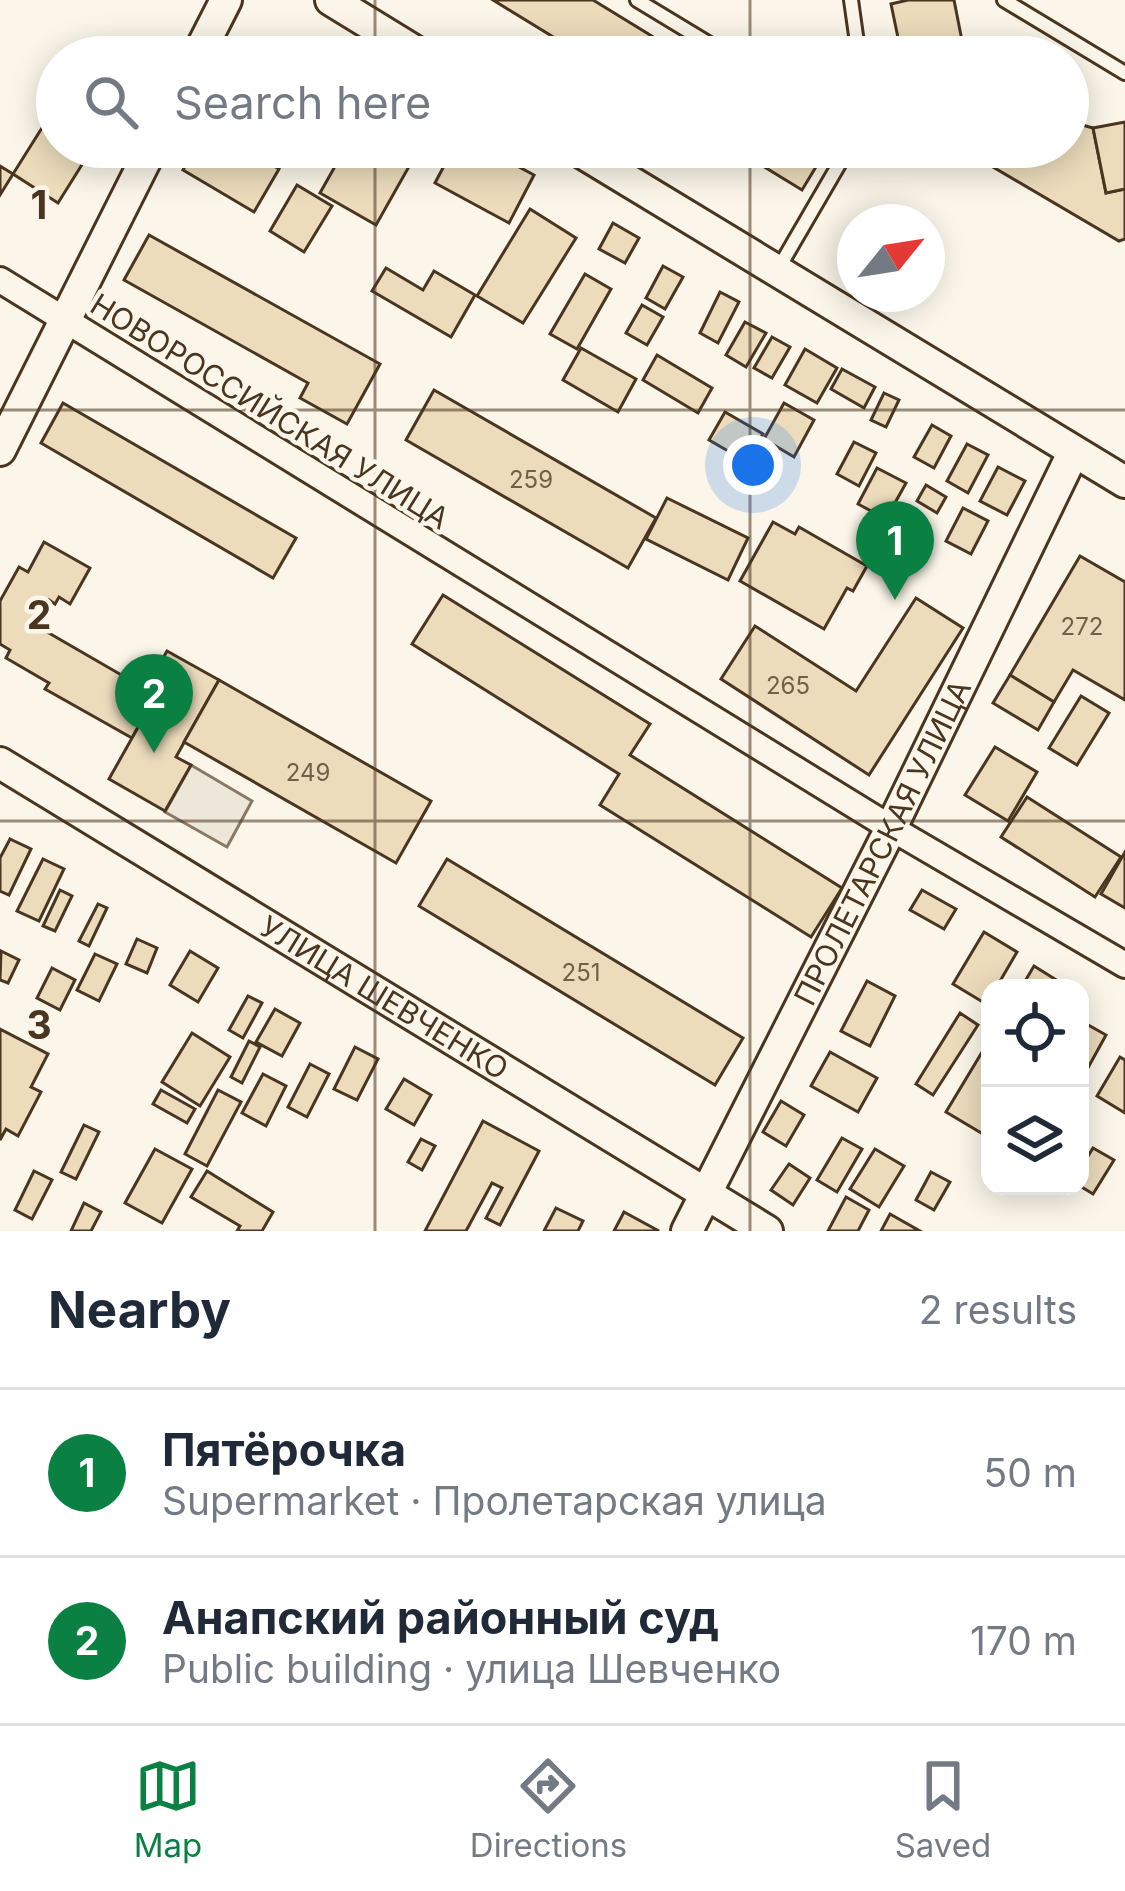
<!DOCTYPE html>
<html lang="en">
<head>
<meta charset="utf-8">
<style>
  body { margin:0; font-family:Inter,sans-serif; background:#f2f2f3; color:#1f2937 }
  .controls { position:absolute; right:36px; bottom:36px; display:grid; overflow:hidden; border-radius:24px; box-shadow:0 6px 30px #0003 }
  .controls button { width:108px; height:108px; display:grid; place-items:center; padding:0; border:0; border-bottom:3px solid #e0e1e3; background:#fff; color:#1f2937; font:60px sans-serif }
  .compass { position:absolute; left:837px; top:204px; width:108px; height:108px; border-radius:50%; background:#fff; box-shadow:0 6px 30px #0003; rotate:60deg }
  .you { position:absolute; left:753px; top:465px; width:42px; height:42px; margin:-30px; border:9px solid #fff; border-radius:50%; background:#1a73e8; box-shadow:0 0 0 18px #1a73e833 }
  .badge { display:grid; place-items:center; width:78px; height:78px; border-radius:50%; background:#0b8043; color:#fff; font-size:39px; font-weight:700 }
  .pin { position:absolute; translate:-50% -99px; filter:drop-shadow(0 3px 6px #0008) }
  .pin::after { content:''; position:absolute; top:63px; width:42px; height:36px; background:inherit; clip-path:polygon(0 0,100% 0,50% 100%) }
  .list { margin:0; padding:0; list-style:none }
  h2 { display:flex; justify-content:space-between; align-items:center; height:156px; margin:0; padding:0 48px; font-size:51px }
  h2 small { font-size:39px; font-weight:400; color:#747a83 }
  .list li { display:grid; grid-template-columns:78px 1fr auto; gap:36px; align-items:center; box-sizing:border-box; height:168px; padding:0 48px; border-top:3px solid #e0e1e3 }
  .list b { display:block; font-size:45px; white-space:nowrap }
  .list p { margin:0; font-size:39px; white-space:nowrap; color:#747a83 }
  .list em { font-size:39px; font-style:normal; color:#747a83 }
  .icon { flex:none; width:66px; height:66px; fill:none; stroke:currentColor; stroke-width:2; stroke-linecap:round; stroke-linejoin:round }
  .map { position:relative; flex:none; width:1125px; height:1231px; overflow:hidden }
  .search { position:absolute; background:#fff; box-shadow:0 6px 30px #0003; left:36px; right:36px; top:36px; height:132px; display:flex; align-items:center; gap:30px; box-sizing:border-box; padding:0 42px; border-radius:66px; color:#747a83; font-size:45px }
  .sheet { height:492px; background:#fff }
  nav { display:flex; justify-content:space-around; align-items:center; box-sizing:border-box; height:168px; border-top:3px solid #e0e1e3; background:#fff; font-size:33px; color:#747a83 }
  nav a { display:grid; justify-items:center; gap:6px }
  nav .on { color:#0b8043 }
  .map>svg:first-child { display:block }
</style>
</head>
<body>
<div class="map">
<svg width="1125" height="1231" viewBox="0 0 1125 1231">
  <rect width="100%" height="100%" fill="#fbf6e9"/>
  <polygon fill="#ede7d9" stroke="#887966" stroke-width="3" points="191,765 252,801 227,847 165,812"/>
  <g fill="#ecdcbc" stroke="#4a3520" stroke-width="3">
    <polygon points="493,0 593,0 686,57 586,57"/>
    <polygon points="908,0 954,0 965,56 902,57 891,4"/>
    <polygon points="278,48 293,57 248,57 261,49"/>
    <polygon points="57,104 57,147 93,147 58,203 13,174"/>
    <polygon points="1068,121 1093,128 1106,193 1125,189 1125,239 1119,241 959,147 1068,147"/>
    <polygon points="1125,122 1125,189 1106,193 1093,128"/>
    <polygon points="196,147 241,147 279,169 254,212 183,170"/>
    <polygon points="243,147 274,147 266,160"/>
    <polygon points="313,147 420,147 376,225 320,193 338,161"/>
    <polygon points="454,147 482,147 534,175 509,223 435,183"/>
    <polygon points="732,147 828,147 802,190"/>
    <polygon points="0,166 13,174 0,195"/>
    <polygon points="297,185 332,206 304,252 270,231"/>
    <polygon points="530,209 576,238 523,323 477,296"/>
    <polygon points="613,223 639,238 625,263 599,249"/>
    <polygon points="149,235 380,364 347,424 300,398 308,383 124,280"/>
    <polygon points="663,266 683,277 665,309 646,298"/>
    <polygon points="386,268 423,290 434,271 475,295 451,337 372,291"/>
    <polygon points="585,274 611,289 577,349 550,334"/>
    <polygon points="720,292 739,302 718,343 700,333"/>
    <polygon points="642,305 663,317 647,345 626,333"/>
    <polygon points="745,322 766,333 746,367 726,355"/>
    <polygon points="772,337 790,347 772,378 754,368"/>
    <polygon points="581,348 636,379 618,412 563,380"/>
    <polygon points="805,349 837,368 817,403 785,385"/>
    <polygon points="657,355 712,388 698,413 643,380"/>
    <polygon points="842,369 875,387 864,408 831,389"/>
    <polygon points="434,390 656,518 628,568 406,440"/>
    <polygon points="884,393 899,400 886,427 871,420"/>
    <polygon points="63,403 296,538 273,578 41,443"/>
    <polygon points="784,403 814,420 794,457 764,439"/>
    <polygon points="725,412 763,434 747,462 709,440"/>
    <polygon points="932,425 951,436 934,468 914,457"/>
    <polygon points="854,442 876,453 859,486 837,474"/>
    <polygon points="967,444 988,455 968,493 947,481"/>
    <polygon points="998,467 1025,481 1007,515 980,501"/>
    <polygon points="877,468 906,483 886,519 858,504"/>
    <polygon points="926,485 946,497 937,513 917,501"/>
    <polygon points="667,498 748,538 728,580 646,539"/>
    <polygon points="963,508 988,521 971,554 946,541"/>
    <polygon points="773,522 795,534 799,527 867,566 853,591 847,588 824,629 740,581"/>
    <polygon points="44,542 90,568 70,604 59,597 55,604 49,600 35,625 156,695 132,738 45,689 49,683 6,658 10,650 0,644 0,601 19,567 28,572"/>
    <polygon points="1080,556 1125,582 1125,700 1073,670 1054,702 1010,675"/>
    <polygon points="443,595 650,724 630,755 842,888 811,937 600,805 619,774 412,644"/>
    <polygon points="916,598 963,628 869,775 721,679 755,626 856,691"/>
    <polygon points="167,651 219,680 176,757 191,765 165,811 109,779 168,674 157,669"/>
    <polygon points="1010,675 1054,702 1038,730 993,703"/>
    <polygon points="219,680 431,801 396,863 184,742"/>
    <polygon points="1081,696 1109,713 1077,765 1049,748"/>
    <polygon points="995,747 1037,772 1008,821 965,795"/>
    <polygon points="1027,797 1121,857 1095,897 1001,837"/>
    <polygon points="10,839 31,849 9,895 0,891 0,858"/>
    <polygon points="1125,852 1125,908 1101,894"/>
    <polygon points="43,859 64,869 39,921 17,911"/>
    <polygon points="447,859 743,1038 715,1085 419,906"/>
    <polygon points="60,890 72,896 55,931 43,926"/>
    <polygon points="922,890 956,909 944,929 910,910"/>
    <polygon points="98,904 107,908 89,946 79,941"/>
    <polygon points="984,932 1017,952 996,988 990,988 986,1004 953,984"/>
    <polygon points="137,939 157,948 147,973 126,964"/>
    <polygon points="1,951 19,960 8,983 0,980"/>
    <polygon points="190,951 218,968 198,1002 170,985"/>
    <polygon points="95,954 117,964 99,1001 77,990"/>
    <polygon points="1034,966 1066,986 1065,988 1021,988"/>
    <polygon points="52,968 75,980 60,1010 37,998"/>
    <polygon points="867,981 895,996 870,1046 841,1031"/>
    <polygon points="248,996 262,1003 243,1038 229,1030"/>
    <polygon points="275,1009 300,1023 282,1056 256,1042"/>
    <polygon points="960,1013 978,1025 933,1095 916,1084"/>
    <polygon points="1083,1022 1106,1035 1084,1075 1080,1073"/>
    <polygon points="0,1029 48,1054 31,1087 41,1092 18,1136 6,1129 0,1140"/>
    <polygon points="192,1033 230,1057 200,1106 162,1082"/>
    <polygon points="990,1039 990,1134 988,1137 946,1112"/>
    <polygon points="249,1041 260,1047 242,1083 231,1077"/>
    <polygon points="355,1047 378,1059 357,1100 334,1089"/>
    <polygon points="830,1052 877,1078 858,1112 811,1086"/>
    <polygon points="1120,1057 1125,1060 1125,1113 1097,1096"/>
    <polygon points="310,1064 329,1074 307,1117 288,1107"/>
    <polygon points="263,1074 286,1086 266,1126 242,1113"/>
    <polygon points="404,1079 431,1095 414,1125 386,1109"/>
    <polygon points="161,1090 195,1109 187,1123 153,1104"/>
    <polygon points="218,1090 241,1102 207,1166 185,1154"/>
    <polygon points="781,1101 804,1115 786,1146 763,1132"/>
    <polygon points="483,1121 539,1151 500,1225 486,1218 502,1188 492,1183 466,1231 425,1231"/>
    <polygon points="84,1125 99,1132 76,1179 61,1172"/>
    <polygon points="842,1138 862,1149 837,1192 817,1180"/>
    <polygon points="421,1139 435,1146 422,1170 408,1162"/>
    <polygon points="1093,1148 1114,1160 1093,1194 1080,1186 1080,1169"/>
    <polygon points="155,1149 192,1169 162,1223 125,1203"/>
    <polygon points="875,1149 904,1166 879,1207 850,1189"/>
    <polygon points="789,1164 810,1178 793,1205 771,1190"/>
    <polygon points="34,1171 52,1180 32,1219 15,1210"/>
    <polygon points="207,1171 273,1212 262,1231 237,1231 240,1226 191,1197"/>
    <polygon points="931,1172 950,1182 934,1210 916,1200"/>
    <polygon points="846,1197 869,1210 858,1231 828,1231"/>
    <polygon points="84,1203 101,1212 91,1231 71,1231"/>
    <polygon points="556,1208 583,1221 578,1231 544,1231"/>
    <polygon points="624,1212 659,1231 614,1231"/>
    <polygon points="890,1214 920,1231 881,1231"/>
  </g>
  <g fill="none" stroke-linecap="round" stroke-linejoin="round">
    <defs>
      <g id="service">
        <polyline points="637,0 731,57"/>
        <polyline points="851,0 859,57"/>
        <polyline points="1004,0 1125,73"/>
        <polyline points="777,271 849,147"/>
      </g>
      <polyline id="minor" points="0,280 891,828 1125,965"/>
      <g id="tertiary">
        <polyline points="331,0 424,57"/>
        <polyline points="197,57 226,0"/>
        <polyline points="573,147 1125,482"/>
        <polyline points="0,450 152,147"/>
        <path id="s1" d="M0 763 767 1231"/>
        <path id="s2" d="M687 1231 891 828 1073 453"/>
      </g>
    </defs>
    <use href="#service" stroke="#4a3520" stroke-width="18"/>
    <use href="#minor" stroke="#4a3520" stroke-width="30"/>
    <use href="#tertiary" stroke="#4a3520" stroke-width="36"/>
    <use href="#service" stroke="#fbf6e9" stroke-width="12"/>
    <use href="#minor" stroke="#fbf6e9" stroke-width="24"/>
    <use href="#tertiary" stroke="#fbf6e9" stroke-width="30"/>
  </g>
  <path fill="none" stroke="#4a3520" stroke-width="3" stroke-opacity="0.55" d="M375 0V57M750 0V57M375 147V1231M750 147V1231M0 410H1125M0 821H1125"/>
  <g text-anchor="middle" dominant-baseline="central" stroke-width="9" stroke-linejoin="round" paint-order="stroke">
    <g font-size="24" fill="#725f47">
      <text x="531" y="479">259</text>
      <text x="1082" y="626">272</text>
      <text x="788" y="685">265</text>
      <text x="308" y="772">249</text>
      <text x="581" y="972">251</text>
    </g>
    <g font-size="30" fill="#4a3520" stroke="#fbf6e9">
      <text transform="translate(270 411) rotate(32)">НОВОРОССИЙСКАЯ УЛИЦА</text>
      <text stroke="none"><textPath href="#s2" startOffset="435">ПРОЛЕТАРСКАЯ УЛИЦА</textPath></text>
      <text stroke="none"><textPath href="#s1" startOffset="450">УЛИЦА ШЕВЧЕНКО</textPath></text>
    </g>
  </g>
  <g font-size="39" text-anchor="middle" font-weight="bold" fill="#4a3520" stroke="#fbf6e9" stroke-width="9" stroke-linejoin="round" paint-order="stroke">
    <text x="39" y="219">1</text>
    <text x="39" y="629">2</text>
    <text x="39" y="1039">3</text>
  </g>
</svg>
<div class="controls">
<button><svg class="icon" aria-label="locate" viewBox="0 0 24 24"><circle cx="12" cy="12" r="6"/><path d="M12 2v4M12 18v4M2 12h4M18 12h4"/></svg></button>
<button><svg class="icon" aria-label="layers" viewBox="0 0 24 24"><path d="M12 4l9 5-9 5-9-5zM3 14l9 5 9-5"/></svg></button>
</div>
<svg class="compass" viewBox="-18 -18 36 36"><path d="M0-13l5 13h-10z" fill="#e53935"/><path d="M0 13l5-13h-10z" fill="#747a83"/></svg>
<div class="you"></div>
<div class="pin badge" style="left:895px;top:600px">1</div>
<div class="pin badge" style="left:154px;top:753px">2</div>
<div class="search"><svg class="icon" aria-label="search" viewBox="0 0 24 24"><circle cx="10" cy="10" r="6"/><path d="M15 15l6 6"/></svg>Search here</div>
</div>
<section class="sheet">
<h2>Nearby<small>2 results</small></h2>
<ul class="list">
<li><span class="badge">1</span><div><b>Пятёрочка</b><p>Supermarket · Пролетарская улица</p></div><em>50 m</em></li>
<li><span class="badge">2</span><div><b>Анапский районный суд</b><p>Public building · улица Шевченко</p></div><em>170 m</em></li>
</ul>
</section>
<nav>
<a class="on"><svg class="icon" aria-label="map" viewBox="0 0 24 24"><path d="M3 6l6-2 6 2 6-2v14l-6 2-6-2-6 2zM9 4v14M15 6v14"/></svg>Map</a>
<a><svg class="icon" aria-label="directions" viewBox="0 0 24 24"><path d="M12 3l9 9-9 9-9-9zM9 14v-3h6M13 9l2 2-2 2"/></svg>Directions</a>
<a><svg class="icon" aria-label="saved" viewBox="0 0 24 24"><path d="M7 4h10v16l-5-4-5 4z"/></svg>Saved</a>
</nav>
</body>
</html>
